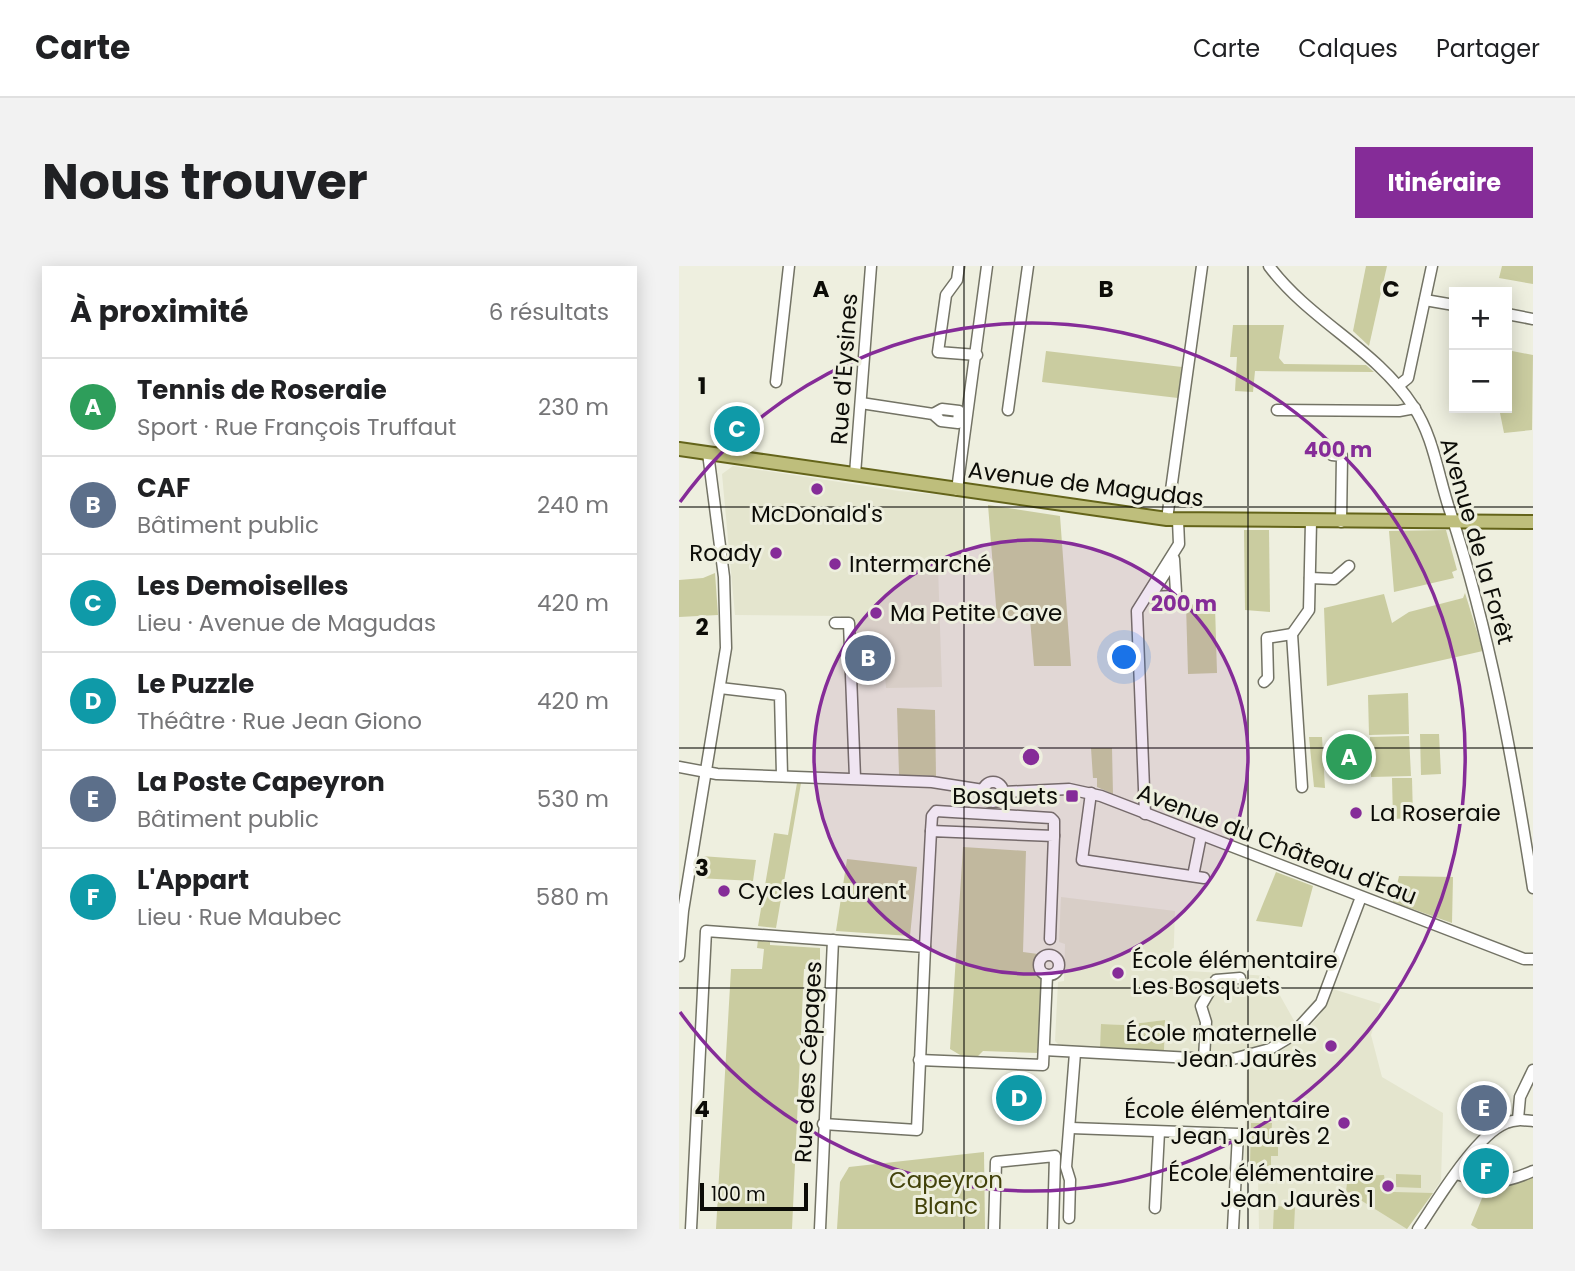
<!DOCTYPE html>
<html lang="fr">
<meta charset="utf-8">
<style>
:root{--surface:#fff;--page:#f2f2f2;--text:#202124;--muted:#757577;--line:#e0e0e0;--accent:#852c98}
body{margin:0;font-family:Poppins,sans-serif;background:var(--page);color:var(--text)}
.controls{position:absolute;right:21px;top:21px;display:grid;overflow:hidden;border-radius:0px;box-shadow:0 4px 18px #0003}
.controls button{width:63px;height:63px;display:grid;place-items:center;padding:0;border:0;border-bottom:2px solid var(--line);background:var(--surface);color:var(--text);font:35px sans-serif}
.scale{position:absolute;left:21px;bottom:18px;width:108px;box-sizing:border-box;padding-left:7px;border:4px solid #0c0c07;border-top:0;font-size:19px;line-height:24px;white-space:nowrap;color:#0c0c07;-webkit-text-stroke:5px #eeefdf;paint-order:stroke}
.you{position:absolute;left:446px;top:392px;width:24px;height:24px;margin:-18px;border:5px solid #fff;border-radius:50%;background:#1a73e8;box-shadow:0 0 0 10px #1a73e833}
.badge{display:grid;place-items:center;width:46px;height:46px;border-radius:50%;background:var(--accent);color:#fff;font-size:23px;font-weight:700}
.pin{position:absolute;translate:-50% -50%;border:4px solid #fff;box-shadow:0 2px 7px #0006}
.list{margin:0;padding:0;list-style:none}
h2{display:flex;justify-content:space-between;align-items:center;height:91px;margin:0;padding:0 28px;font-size:30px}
h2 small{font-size:23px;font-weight:400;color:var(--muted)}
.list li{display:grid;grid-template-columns:46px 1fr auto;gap:21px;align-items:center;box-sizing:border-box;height:98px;padding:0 28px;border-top:2px solid var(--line)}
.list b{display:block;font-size:26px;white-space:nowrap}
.list p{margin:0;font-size:23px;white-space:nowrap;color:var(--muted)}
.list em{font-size:23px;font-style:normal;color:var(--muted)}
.map{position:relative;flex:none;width:854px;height:963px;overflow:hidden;border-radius:0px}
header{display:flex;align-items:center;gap:42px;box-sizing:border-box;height:98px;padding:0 35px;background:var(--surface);border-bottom:2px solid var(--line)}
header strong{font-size:33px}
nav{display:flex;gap:38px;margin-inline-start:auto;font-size:24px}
.intro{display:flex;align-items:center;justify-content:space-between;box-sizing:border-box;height:168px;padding:0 42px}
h1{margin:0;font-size:49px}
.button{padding:18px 32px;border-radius:0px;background:var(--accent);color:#fff;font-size:24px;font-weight:700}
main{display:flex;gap:42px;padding:0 42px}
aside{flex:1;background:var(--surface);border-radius:0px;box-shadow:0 4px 18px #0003}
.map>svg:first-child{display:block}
</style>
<header>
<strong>Carte</strong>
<nav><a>Carte</a><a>Calques</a><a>Partager</a></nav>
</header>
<div class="intro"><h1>Nous trouver</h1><a class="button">Itinéraire</a></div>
<main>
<aside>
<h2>À proximité<small>6 résultats</small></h2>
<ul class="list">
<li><span class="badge" style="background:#2e9e5b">A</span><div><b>Tennis de Roseraie</b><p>Sport · Rue François Truffaut</p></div><em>230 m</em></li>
<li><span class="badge" style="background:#5c6f8a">B</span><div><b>CAF</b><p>Bâtiment public</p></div><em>240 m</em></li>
<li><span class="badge" style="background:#0f9aa8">C</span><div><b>Les Demoiselles</b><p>Lieu · Avenue de Magudas</p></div><em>420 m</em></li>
<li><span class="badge" style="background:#0f9aa8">D</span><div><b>Le Puzzle</b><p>Théâtre · Rue Jean Giono</p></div><em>420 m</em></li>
<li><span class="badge" style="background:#5c6f8a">E</span><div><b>La Poste Capeyron</b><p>Bâtiment public</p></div><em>530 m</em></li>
<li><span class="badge" style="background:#0f9aa8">F</span><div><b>L'Appart</b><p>Lieu · Rue Maubec</p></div><em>580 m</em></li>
</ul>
</aside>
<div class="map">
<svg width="854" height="963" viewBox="0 0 854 963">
<rect width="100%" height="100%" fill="#eeefdf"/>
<g fill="#e4e5ce">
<polygon points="54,200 220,225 283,231 287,298 259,301 263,421 207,422 204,380 166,381 162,350 56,349 43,208"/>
<polygon points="382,631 496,645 494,704 590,710 617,758 600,771 574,783 549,788 485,785 486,754 445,759 423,758 421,782 381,780 376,775 379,716 385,715 386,678 380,676"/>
<polygon points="654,723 702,738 692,769 703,811 764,847 762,915 728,963 580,963 579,911 565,910 568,796 601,786 624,768 641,749"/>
</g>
<g fill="#cacca0">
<polygon points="687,0 708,0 690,80 674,65"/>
<polygon points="823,0 854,0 854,18 820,12"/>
<polygon points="554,59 605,59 600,92 605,98 687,99 695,106 576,105 574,126 556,125 558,91 551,91"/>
<polygon points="828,84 854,89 853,164 825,167 820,142 828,142"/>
<polygon points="367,85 503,101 499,132 363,116"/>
<polygon points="309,239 381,250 392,400 355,400 351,353 318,352"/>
<polygon points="565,264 590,264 591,346 566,344"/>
<polygon points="767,264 778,304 773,306 775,312 715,326 710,265"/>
<polygon points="36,307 39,349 0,351 0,314 24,312"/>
<polygon points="786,327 804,385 648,420 645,342 705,328 713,357 730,346 784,332"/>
<polygon points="507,338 536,340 538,407 509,408"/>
<polygon points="729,427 730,468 690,469 689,429"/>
<polygon points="218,442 256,444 257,510 220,509"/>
<polygon points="741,468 760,468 762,508 742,509"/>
<polygon points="730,470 732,510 692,511 691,471"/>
<polygon points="630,471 643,471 646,522 635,521"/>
<polygon points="412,482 433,482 434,528 418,521 418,512 414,512"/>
<polygon points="713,512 733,512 734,552 714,553"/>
<polygon points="118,517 122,517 97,662 79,660 95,567 109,569"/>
<polygon points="284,581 347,585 344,686 359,688 359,704 364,715 360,787 304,785 293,796 271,783"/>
<polygon points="22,590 77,594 74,615 19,612"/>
<polygon points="168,593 238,601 231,670 157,665"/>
<polygon points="597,606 634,620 623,661 577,655"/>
<polygon points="720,610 774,611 773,657 714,636"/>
<polygon points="79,674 91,676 91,679 141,682 141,703 125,703 113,963 37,963 52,703 83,703 85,683 78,682"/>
<polygon points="486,754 485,785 421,782 422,758 445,759"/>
<polygon points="572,857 593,857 592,870 599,870 599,890 592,890 592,900 571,900"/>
<polygon points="305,886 306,963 158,963 161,916 170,901"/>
<polygon points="854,907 854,963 799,963 792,959 808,920 819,922 821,919 827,920"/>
<polygon points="717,908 742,909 742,922 717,921"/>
<polygon points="705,909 707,922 715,926 754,927 728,963 667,925 669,910"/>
<polygon points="595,940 616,941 615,963 594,963"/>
</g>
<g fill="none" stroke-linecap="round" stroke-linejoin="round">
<defs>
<g id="minor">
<polyline points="280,0 278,14 267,29 259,86 298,89"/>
<path d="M590,0C631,55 697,83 734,140C755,171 759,210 771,245C811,367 834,495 854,622"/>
<polyline points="746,34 775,39"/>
<polyline points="828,48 854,53"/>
<polyline points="97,116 110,0"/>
<polyline points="719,120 729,112 753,0"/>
<polyline points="182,137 254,148 263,143 280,145 279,157 262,155 254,148"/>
<polyline points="329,144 349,0"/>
<polyline points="598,144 720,145 736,142"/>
<polyline points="653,189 663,190 662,256"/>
<polyline points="176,208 192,0"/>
<polyline points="278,224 308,0"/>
<polyline points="488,253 523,0"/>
<polygon points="495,293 497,326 494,330 474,331 473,328"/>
<polyline points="631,312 655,313 670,300"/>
<polyline points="156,357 170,357 176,512"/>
<polyline points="585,416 589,412 588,372 613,368"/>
<polyline points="41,422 101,429 103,509"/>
<polyline points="0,501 38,508 253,516 304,524"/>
<circle cx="314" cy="526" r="10"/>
<polyline points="623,521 613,368 630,344 632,256"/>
<polyline points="324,526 390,523 422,530 845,693 854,693"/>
<polyline points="412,527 403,594 525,612"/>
<polyline points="466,548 458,345 500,278 499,254"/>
<polyline points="252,565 253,550 257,545 372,552 375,555 375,570"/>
<polyline points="514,610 522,570"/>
<polyline points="246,681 252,565 375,570 371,673"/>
<circle cx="370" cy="699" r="10"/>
<polyline points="0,690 4,645 47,382 45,311 29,187"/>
<polyline points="365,784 550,794 591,783 611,771 642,737 682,631"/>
<polyline points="525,793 527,756 522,740 537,714 561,712"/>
<polyline points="240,794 364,799 368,709"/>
<polyline points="839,853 841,831 854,804"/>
<polyline points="392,862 559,868 554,963"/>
<path d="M777,908C811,918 822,919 854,905"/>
<polyline points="476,942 480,866"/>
<polyline points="390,952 391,914 387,901 396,787"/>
<polyline points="12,963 27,665 246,681 238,864 144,858"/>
<polyline points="141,963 154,674"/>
<polyline points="315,963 317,896 376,890 374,963"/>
<path d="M739,963C757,936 797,869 827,857C836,853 844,854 854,855"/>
</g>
<polyline id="major" points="0,183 488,253 854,256"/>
</defs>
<use href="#minor" stroke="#737365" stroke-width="13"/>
<use href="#major" stroke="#64641a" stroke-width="16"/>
<use href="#minor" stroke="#fff" stroke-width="10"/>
<use href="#major" stroke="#bebe7c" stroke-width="12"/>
</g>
<path fill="none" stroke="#0c0c07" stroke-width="2" stroke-opacity="0.55" d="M285,0V963M569,0V963M0,241H854M0,482H854M0,722H854"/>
<circle cx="352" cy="491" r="217" fill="#852c98" fill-opacity=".12"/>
<g fill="none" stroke="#852c98" stroke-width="3.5">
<circle cx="352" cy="491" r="217"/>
<path d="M1 236A434 434 0 1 1 1 746"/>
</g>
<g fill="#852c98" stroke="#eeefdf" stroke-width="2.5">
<circle cx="138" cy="223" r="7"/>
<circle cx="97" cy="287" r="7"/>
<circle cx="156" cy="298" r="7"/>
<circle cx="197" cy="347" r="7"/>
<rect x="386" y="523" width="14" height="14" rx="3.5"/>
<circle cx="677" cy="547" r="7"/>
<circle cx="45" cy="625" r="7"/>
<circle cx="439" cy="707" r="7"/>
<circle cx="652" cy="780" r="7"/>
<circle cx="665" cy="857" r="7"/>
<circle cx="709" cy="920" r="7"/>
</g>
<g text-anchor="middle" stroke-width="6" stroke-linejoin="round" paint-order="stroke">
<g font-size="23" fill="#0c0c07" stroke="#eeefdf">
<text transform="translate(165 103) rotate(-86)" y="8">Rue d'Eysines</text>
<text transform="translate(407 218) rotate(7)" y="8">Avenue de Magudas</text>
<text transform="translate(798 275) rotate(74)" y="8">Avenue de la Forêt</text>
<text transform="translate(598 578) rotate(21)" y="8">Avenue du Château d'Eau</text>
<text transform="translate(129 796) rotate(-87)" y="8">Rue des Cépages</text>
</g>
<g font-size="23" fill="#0c0c07" stroke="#eeefdf" text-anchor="end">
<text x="138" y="256" text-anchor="middle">McDonald's</text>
<text x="83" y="295">Roady</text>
<text x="170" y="306" text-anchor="start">Intermarché</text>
<text x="211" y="355" text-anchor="start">Ma Petite Cave</text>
<text x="379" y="538">Bosquets</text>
<text x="691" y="555" text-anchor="start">La Roseraie</text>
<text x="59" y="633" text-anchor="start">Cycles Laurent</text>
<text x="453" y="702" text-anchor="start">École élémentaire<tspan x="453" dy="26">Les Bosquets</tspan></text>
<text x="638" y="775">École maternelle<tspan x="638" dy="26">Jean Jaurès</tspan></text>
<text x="651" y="852">École élémentaire<tspan x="651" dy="26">Jean Jaurès 2</tspan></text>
<text x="695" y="915">École élémentaire<tspan x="695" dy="26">Jean Jaurès 1</tspan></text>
</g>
<g font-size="23" fill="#42420a" stroke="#eeefdf">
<text x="267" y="922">Capeyron<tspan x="267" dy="26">Blanc</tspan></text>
</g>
</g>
<g font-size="23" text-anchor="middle" font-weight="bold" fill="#0c0c07" stroke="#eeefdf" stroke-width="6" stroke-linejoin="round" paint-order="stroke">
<text x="142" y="31">A</text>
<text x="427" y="31">B</text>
<text x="712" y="31">C</text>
<text x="23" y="128">1</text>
<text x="23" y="369">2</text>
<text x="23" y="610">3</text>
<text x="23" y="851">4</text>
</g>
<circle cx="352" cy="491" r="10" fill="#852c98" stroke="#eeefdf" stroke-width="3.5"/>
<g font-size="21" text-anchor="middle" font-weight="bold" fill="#852c98" stroke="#eeefdf" stroke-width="6" stroke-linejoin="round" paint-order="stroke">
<text x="659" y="191">400 m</text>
<text x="505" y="345">200 m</text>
</g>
</svg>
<div class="controls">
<button>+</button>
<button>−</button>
</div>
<div class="scale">100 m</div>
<div class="you"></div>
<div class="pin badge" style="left:670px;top:491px;background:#2e9e5b">A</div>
<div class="pin badge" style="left:189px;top:392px;background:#5c6f8a">B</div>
<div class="pin badge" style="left:58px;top:163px;background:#0f9aa8">C</div>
<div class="pin badge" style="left:340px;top:832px;background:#0f9aa8">D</div>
<div class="pin badge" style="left:805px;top:842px;background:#5c6f8a">E</div>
<div class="pin badge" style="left:807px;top:905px;background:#0f9aa8">F</div>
</div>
</main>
